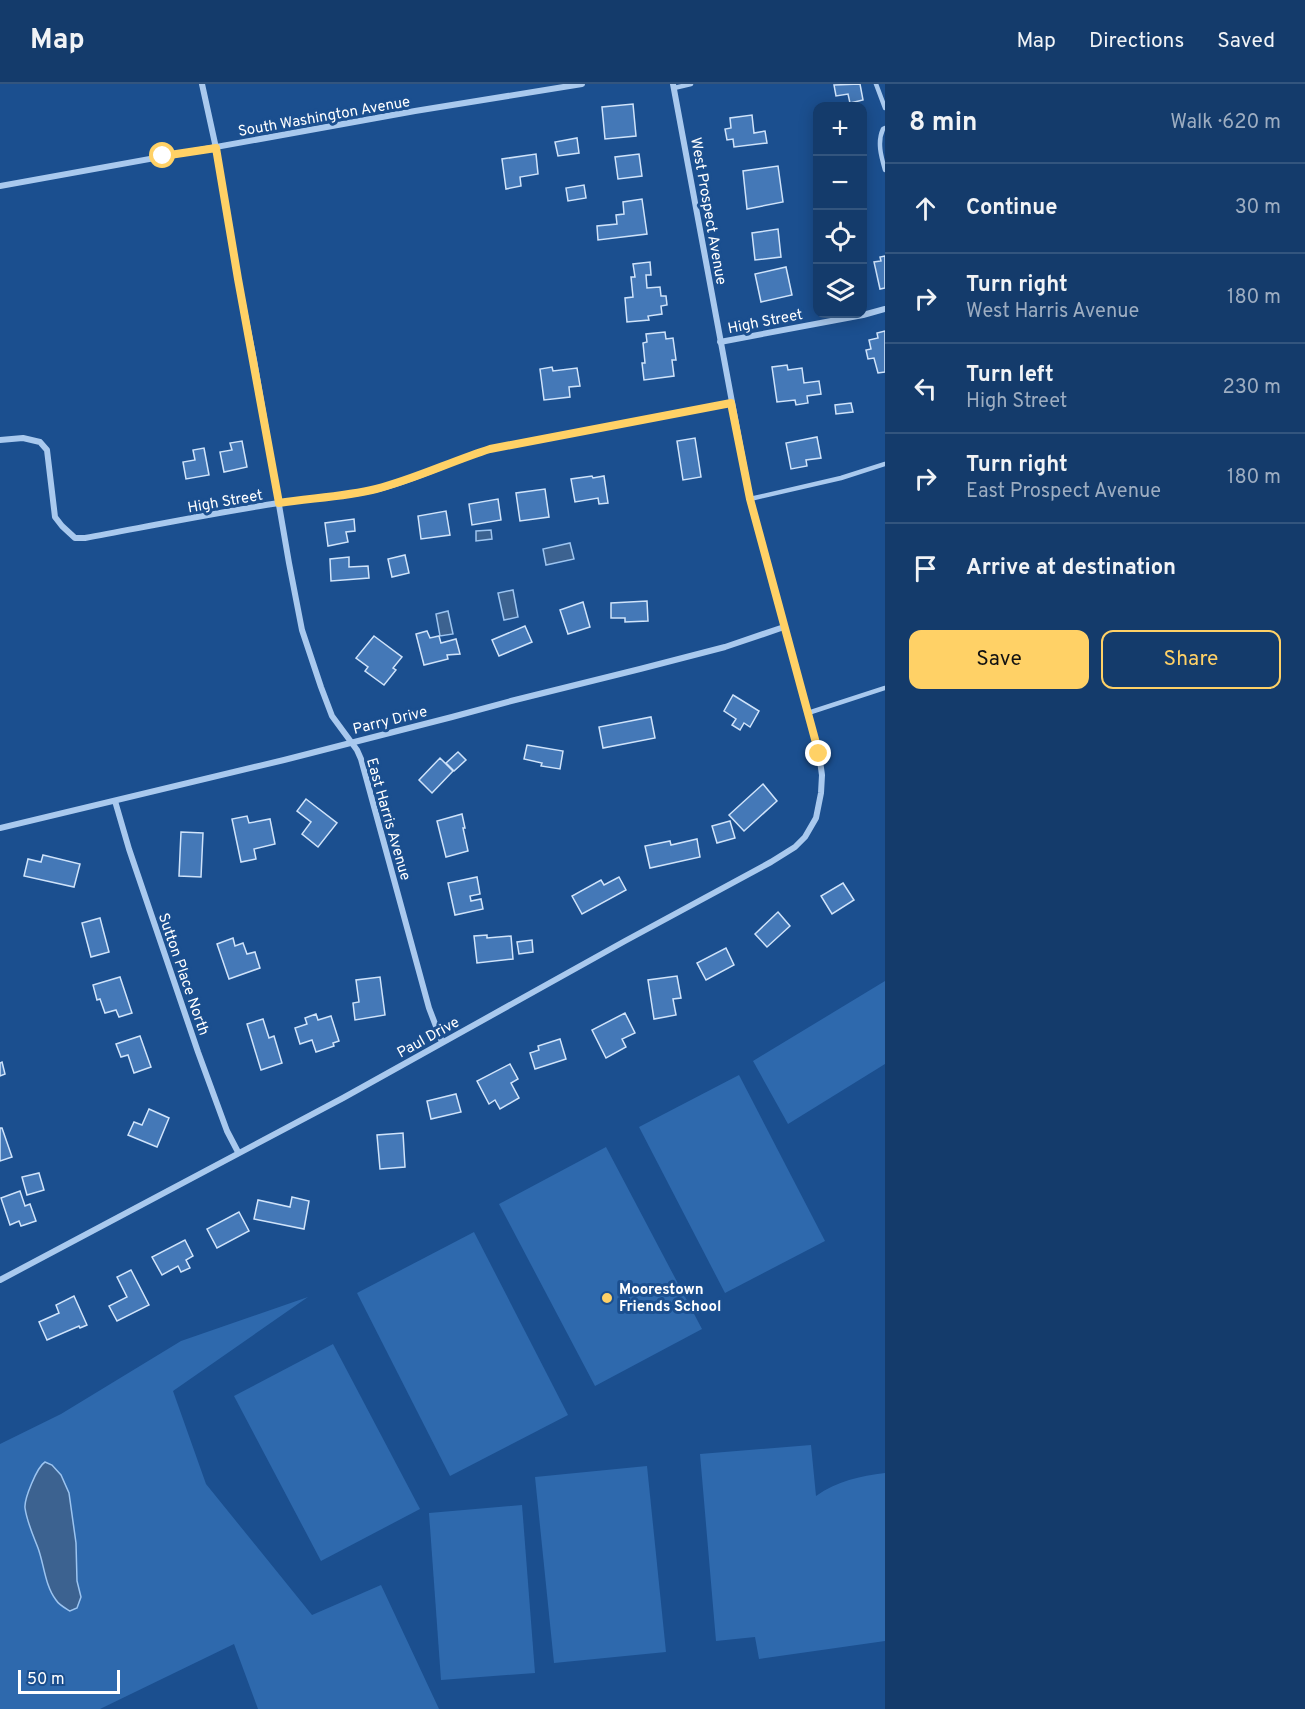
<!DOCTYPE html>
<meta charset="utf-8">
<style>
:root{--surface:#143b6b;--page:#1d4271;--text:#f1f3f6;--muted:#9dadc1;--line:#33557e;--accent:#ffd166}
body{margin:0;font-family:Overpass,sans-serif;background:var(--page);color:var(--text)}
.controls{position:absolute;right:18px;top:18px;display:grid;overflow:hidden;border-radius:12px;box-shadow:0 3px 15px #0003}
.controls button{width:54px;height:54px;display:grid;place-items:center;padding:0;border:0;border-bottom:2px solid var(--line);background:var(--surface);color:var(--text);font:30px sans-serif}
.scale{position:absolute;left:18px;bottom:15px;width:102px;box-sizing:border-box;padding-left:6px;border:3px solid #fff;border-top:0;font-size:16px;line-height:21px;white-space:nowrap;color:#fff;-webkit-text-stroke:4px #1b4f8f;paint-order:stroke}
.stop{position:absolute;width:18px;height:18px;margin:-14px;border:4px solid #ffd166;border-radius:50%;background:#fff}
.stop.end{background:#ffd166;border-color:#fff;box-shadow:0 2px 6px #0008}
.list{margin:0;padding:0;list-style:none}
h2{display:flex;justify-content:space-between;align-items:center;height:78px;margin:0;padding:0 24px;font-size:26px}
h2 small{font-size:20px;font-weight:400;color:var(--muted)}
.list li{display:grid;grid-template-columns:39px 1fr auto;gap:18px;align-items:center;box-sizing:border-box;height:90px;padding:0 24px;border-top:2px solid var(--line)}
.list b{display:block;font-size:22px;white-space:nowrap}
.list p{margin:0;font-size:20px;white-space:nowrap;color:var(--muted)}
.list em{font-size:20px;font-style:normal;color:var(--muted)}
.actions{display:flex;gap:12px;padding:18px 24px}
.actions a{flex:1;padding:14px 0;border:2px solid var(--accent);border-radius:12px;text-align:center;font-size:21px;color:var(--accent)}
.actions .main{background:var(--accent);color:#111}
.icon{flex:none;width:33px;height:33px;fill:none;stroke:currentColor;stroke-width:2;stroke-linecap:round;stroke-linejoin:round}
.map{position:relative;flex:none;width:885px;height:1625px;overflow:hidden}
header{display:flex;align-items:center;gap:36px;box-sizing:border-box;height:84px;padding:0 30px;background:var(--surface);border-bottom:2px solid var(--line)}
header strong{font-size:28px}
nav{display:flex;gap:33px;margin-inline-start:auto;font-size:21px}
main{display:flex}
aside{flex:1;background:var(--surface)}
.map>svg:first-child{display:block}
</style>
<header>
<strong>Map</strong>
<nav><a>Map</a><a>Directions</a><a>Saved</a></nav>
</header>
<main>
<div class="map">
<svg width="885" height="1625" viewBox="0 0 885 1625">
<rect width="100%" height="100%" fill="#1b4f8f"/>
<g fill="#2e69ad">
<polygon points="885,897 885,980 788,1040 753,977"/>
<polygon points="739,991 825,1157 725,1209 639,1043"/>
<polygon points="606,1063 702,1245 595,1302 499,1120"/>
<polygon points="474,1148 568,1331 450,1392 357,1209"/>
<polygon points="308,1213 173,1307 206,1400 312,1531 381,1501 439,1625 258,1625 234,1560 100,1625 0,1625 0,1360 61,1330 181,1257"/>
<polygon points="333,1260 420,1425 321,1477 234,1312"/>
<path d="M811,1361L816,1412C837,1397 860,1392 885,1389V1557L759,1575L755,1553L716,1557L700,1370Z"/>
<polygon points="647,1382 666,1568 554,1579 535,1393"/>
<polygon points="522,1421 535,1589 441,1596 429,1429"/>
</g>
<g fill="#3c6290" stroke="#9cc4f0" stroke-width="1.5">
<polygon points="491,446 492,455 476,457 476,447"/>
<polygon points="570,459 574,475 546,481 543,465"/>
<polygon points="513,506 518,533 504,536 498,509"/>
<polygon points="448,527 453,550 440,552 436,530"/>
<path d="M45,1378L52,1381L61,1391L69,1409L76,1459L77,1497L81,1513L77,1524L70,1527C65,1524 59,1521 56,1516C45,1502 44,1480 38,1464C33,1451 27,1438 25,1424C24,1415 37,1383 45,1378Z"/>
</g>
<g fill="#4478b7" stroke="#cfe3fa" stroke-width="1.5">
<polygon points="860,0 863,16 850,19 848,10 836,12 834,1"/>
<polygon points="633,20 636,52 605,55 602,23"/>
<polygon points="752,31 754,49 765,47 767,59 734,63 733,55 727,56 725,45 731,44 730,34"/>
<polygon points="577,54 579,69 558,72 555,58"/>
<polygon points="536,70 538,90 520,93 521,102 506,105 502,75"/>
<polygon points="639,70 642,92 618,95 615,73"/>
<polygon points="778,82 783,118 747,125 743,87"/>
<polygon points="584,101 586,114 568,117 566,104"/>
<polygon points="642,115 647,150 598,156 597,142 617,140 616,131 624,130 623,118"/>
<polygon points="778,145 781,173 755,176 752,149"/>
<polygon points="885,172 885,204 880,205 874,178 881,177 880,173"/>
<polygon points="650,178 651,191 646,191 647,204 660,203 661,212 666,212 667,221 661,222 662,230 648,232 649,236 627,238 625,214 633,213 631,193 635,193 633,180"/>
<polygon points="786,183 792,211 761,218 755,190"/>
<polygon points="885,247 885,288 878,289 874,274 868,275 866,266 871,265 869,256 878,254 877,249"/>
<polygon points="665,248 666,255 673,254 676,276 672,276 674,292 644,296 642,279 645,279 643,259 647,258 646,250"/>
<polygon points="787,281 788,286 802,284 804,299 819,297 821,310 807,312 808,319 796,321 795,316 777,318 772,283"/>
<polygon points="552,283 553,287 577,284 580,302 569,303 570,313 544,316 540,285"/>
<polygon points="851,319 853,328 836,330 835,321"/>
<polygon points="817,353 821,374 806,376 807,382 791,385 786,359"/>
<polygon points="695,354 701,393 683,396 677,357"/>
<polygon points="242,357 247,383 224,388 220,368 232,366 230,359"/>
<polygon points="204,364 209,391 186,395 183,378 195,376 193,366"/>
<polygon points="592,392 593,394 604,392 608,419 599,420 598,414 575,418 571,395"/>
<polygon points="545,405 549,433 520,437 516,409"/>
<polygon points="498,415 501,436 472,441 469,420"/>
<polygon points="446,427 450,451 421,455 418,432"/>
<polygon points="354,435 355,447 346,448 348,458 328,462 325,439"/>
<polygon points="405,471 409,489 392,493 388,475"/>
<polygon points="349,473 349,483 368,482 369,494 331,497 330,475"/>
<polygon points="647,517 648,537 625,538 625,534 611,534 611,519"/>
<polygon points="583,518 590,543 568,550 560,526"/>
<polygon points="525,542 532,558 499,572 492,556"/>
<polygon points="427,547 430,554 439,552 441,559 456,555 460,570 447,571 448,575 424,581 416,550"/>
<polygon points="374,552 402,573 393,584 396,586 384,601 365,587 368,583 356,574"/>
<polygon points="733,611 759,627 750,643 744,639 740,646 732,641 736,635 724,627"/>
<polygon points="651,633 655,654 603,664 599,643"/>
<polygon points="527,661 563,667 560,685 541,682 542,679 524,675"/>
<polygon points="458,668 466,676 454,687 446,679"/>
<polygon points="440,674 453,687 432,709 419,696"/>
<polygon points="763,700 777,717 744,747 729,731"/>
<polygon points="306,715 337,739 318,763 302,750 311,738 297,727"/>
<polygon points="462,730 465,744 463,744 468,767 446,773 437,737"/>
<polygon points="247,732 249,739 270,735 275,760 254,765 256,775 241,778 232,735"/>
<polygon points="730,737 735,754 717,759 712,742"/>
<polygon points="181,748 203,749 201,793 179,792"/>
<polygon points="697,755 700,773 650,784 645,762 670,757 671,761"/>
<polygon points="43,771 80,780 74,803 24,792 28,775 41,778"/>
<polygon points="477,793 480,810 470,812 471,817 481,815 483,825 455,831 448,799"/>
<polygon points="619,793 626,806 582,830 572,812 601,796 604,801"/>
<polygon points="843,799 854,816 832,830 821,812"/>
<polygon points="778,828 790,842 767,863 755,850"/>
<polygon points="100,834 109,868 91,873 82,839"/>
<polygon points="487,851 487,854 511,852 513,875 477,879 474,852"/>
<polygon points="233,854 235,862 243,859 247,870 255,868 260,884 229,895 217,860"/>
<polygon points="532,856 533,868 519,870 517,858"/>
<polygon points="726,864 734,881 706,896 697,879"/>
<polygon points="677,892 681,914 673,915 676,931 654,935 648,896"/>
<polygon points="120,893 132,929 119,933 116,926 105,929 100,915 97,916 93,901"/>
<polygon points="380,893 385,931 355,936 353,919 359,918 356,896"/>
<polygon points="625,929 635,949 622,955 626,963 606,974 592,946"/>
<polygon points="316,930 318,936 331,932 339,957 333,959 334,962 316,968 312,956 300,960 295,944 307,940 305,934"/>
<polygon points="263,935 269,954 274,952 282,979 261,986 247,940"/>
<polygon points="140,952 151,983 134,989 128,971 121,973 116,960"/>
<polygon points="560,955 566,975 535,985 530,969 539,966 538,962"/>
<polygon points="2,978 5,990 0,992 0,979"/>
<polygon points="510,980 518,995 511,999 519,1014 500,1025 495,1016 489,1020 477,997"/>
<polygon points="456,1010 461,1028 431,1035 427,1017"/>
<polygon points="149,1025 169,1034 157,1063 128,1051 134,1038 142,1041"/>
<polygon points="0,1044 2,1044 12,1073 0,1077"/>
<polygon points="403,1049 405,1083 380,1085 377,1051"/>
<polygon points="39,1089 44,1106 27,1111 22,1093"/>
<polygon points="20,1107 25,1122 30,1120 36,1137 21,1142 19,1137 10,1141 1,1114"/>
<polygon points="292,1113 309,1117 304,1145 254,1135 258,1116 290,1123"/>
<polygon points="239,1128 249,1147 217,1164 207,1145"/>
<polygon points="185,1156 193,1172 186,1176 190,1184 181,1188 178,1182 162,1191 152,1173"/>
<polygon points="131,1186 149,1221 117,1237 109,1222 127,1213 117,1193"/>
<polygon points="74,1212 87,1241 80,1244 79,1242 47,1256 39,1238 59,1229 56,1221"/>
</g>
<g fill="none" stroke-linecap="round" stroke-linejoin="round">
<g stroke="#a9c9ee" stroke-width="4.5">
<polyline points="876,0 885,24"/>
<polyline points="674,4 691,0"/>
<path d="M885,44L883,45C877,58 881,72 885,86"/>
<polyline points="750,415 841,394 885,380"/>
<polyline points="808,629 885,604"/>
</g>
<g stroke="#a9c9ee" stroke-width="6">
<polyline points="202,0 216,64 238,195 254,276 289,479 302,546 321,603 332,632 357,666 361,675 429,924 442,958"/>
<polyline points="0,102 415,27 582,0"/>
<polyline points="720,258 863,231 885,225"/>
<path d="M0,356L23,354L40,358L47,366L55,433L62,442L75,454H85C150,442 214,429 279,419C310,414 343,413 374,406C414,397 451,377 490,365L731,319"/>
<polyline points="115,717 129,765 198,968 227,1047 238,1068"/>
<polyline points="0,744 284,676 452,633 511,617 640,585 725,563 784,543"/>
<polyline points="0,1196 343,1014 625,857 771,778 795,763 805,753 816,734 821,709 822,691 819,670 750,415 673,0"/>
</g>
</g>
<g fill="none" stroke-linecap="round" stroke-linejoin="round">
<path stroke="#ffd166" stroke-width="8" d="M163,72L216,64L238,195L279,419C311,414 344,413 376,405C415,395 452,377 490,365L731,319L750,415L819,670"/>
</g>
<circle fill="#ffd166" stroke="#1b4f8f" stroke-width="2" cx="607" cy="1214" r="6"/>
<g text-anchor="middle" stroke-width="6" stroke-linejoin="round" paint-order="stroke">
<g font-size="15" fill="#fff" stroke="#1b4f8f">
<text transform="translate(324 32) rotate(-10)" y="5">South Washington Avenue</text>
<text transform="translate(709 127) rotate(80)" y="5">West Prospect Avenue</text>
<text transform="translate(765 237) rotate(-11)" y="5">High Street</text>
<text transform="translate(225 417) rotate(-10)" y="5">High Street</text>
<text transform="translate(390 636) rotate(-14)" y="5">Parry Drive</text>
<text transform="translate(389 735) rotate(74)" y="5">East Harris Avenue</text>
<text transform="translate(184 890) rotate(71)" y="5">Sutton Place North</text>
<text transform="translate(428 953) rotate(-29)" y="5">Paul Drive</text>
</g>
<g font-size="15" font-weight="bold" fill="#fff" stroke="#1b4f8f" text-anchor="start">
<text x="619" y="1210">Moorestown<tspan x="619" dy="17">Friends School</tspan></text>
</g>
</g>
</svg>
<div class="controls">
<button>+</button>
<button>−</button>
<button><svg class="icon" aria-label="locate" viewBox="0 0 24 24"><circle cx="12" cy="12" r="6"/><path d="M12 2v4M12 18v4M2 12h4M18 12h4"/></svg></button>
<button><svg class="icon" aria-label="layers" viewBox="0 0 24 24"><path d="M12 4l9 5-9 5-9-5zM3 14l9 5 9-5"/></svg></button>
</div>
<div class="scale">50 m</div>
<div class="stop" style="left:163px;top:72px"></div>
<div class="stop end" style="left:819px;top:670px"></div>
</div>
<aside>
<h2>8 min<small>Walk · 620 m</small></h2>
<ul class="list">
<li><svg class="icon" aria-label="ahead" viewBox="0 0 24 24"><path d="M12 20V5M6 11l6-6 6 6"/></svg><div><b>Continue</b></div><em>30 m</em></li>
<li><svg class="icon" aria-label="right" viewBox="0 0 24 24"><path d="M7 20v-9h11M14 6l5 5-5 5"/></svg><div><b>Turn right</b><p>West Harris Avenue</p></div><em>180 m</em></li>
<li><svg class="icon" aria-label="left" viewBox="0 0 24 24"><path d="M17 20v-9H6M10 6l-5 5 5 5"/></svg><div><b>Turn left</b><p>High Street</p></div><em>230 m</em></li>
<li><svg class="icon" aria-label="right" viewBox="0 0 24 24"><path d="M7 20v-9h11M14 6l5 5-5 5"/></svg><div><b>Turn right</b><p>East Prospect Avenue</p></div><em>180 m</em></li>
<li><svg class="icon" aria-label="arrive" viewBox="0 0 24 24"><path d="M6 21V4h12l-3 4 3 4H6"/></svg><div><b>Arrive at destination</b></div></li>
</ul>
<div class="actions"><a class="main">Save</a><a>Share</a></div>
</aside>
</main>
